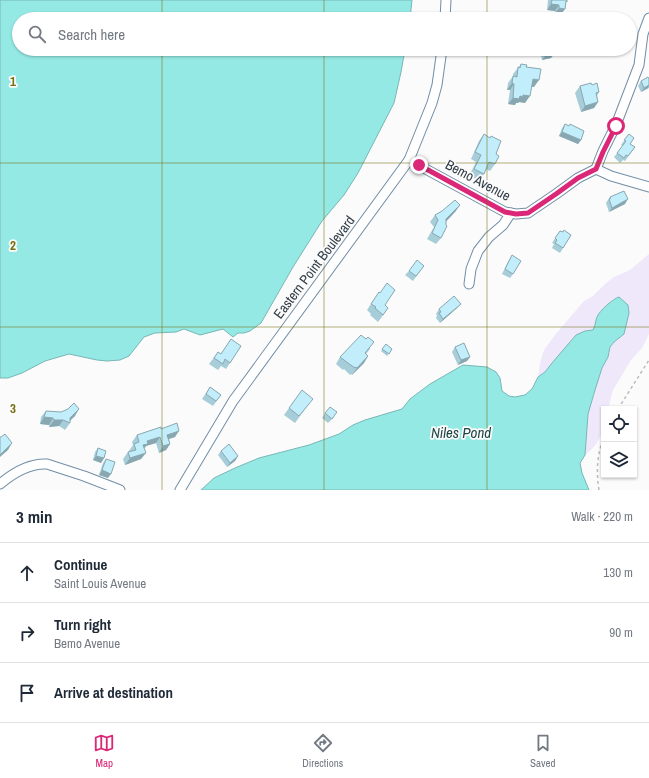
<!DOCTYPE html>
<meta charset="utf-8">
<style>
:root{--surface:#fff;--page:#f2f2f3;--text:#1f2937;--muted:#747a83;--line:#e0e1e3;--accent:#db2777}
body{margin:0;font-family:"Archivo Narrow",sans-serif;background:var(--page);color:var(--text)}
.controls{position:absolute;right:12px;bottom:12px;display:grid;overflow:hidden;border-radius:0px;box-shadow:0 1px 3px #0004}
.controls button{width:36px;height:36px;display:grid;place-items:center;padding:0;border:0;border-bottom:1px solid var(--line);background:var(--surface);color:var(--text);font:20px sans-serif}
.stop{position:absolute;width:12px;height:12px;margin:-9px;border:3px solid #db2777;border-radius:50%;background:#fff}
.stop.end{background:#db2777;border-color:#fff;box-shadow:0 1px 4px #0008}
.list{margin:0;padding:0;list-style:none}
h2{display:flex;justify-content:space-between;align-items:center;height:52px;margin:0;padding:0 16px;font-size:17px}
h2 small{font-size:13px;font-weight:400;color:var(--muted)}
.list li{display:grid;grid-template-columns:26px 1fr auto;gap:12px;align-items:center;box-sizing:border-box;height:60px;padding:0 16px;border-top:1px solid var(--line)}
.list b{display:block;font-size:15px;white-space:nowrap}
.list p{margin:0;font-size:13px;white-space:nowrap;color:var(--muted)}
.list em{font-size:13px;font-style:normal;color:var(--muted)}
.icon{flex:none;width:22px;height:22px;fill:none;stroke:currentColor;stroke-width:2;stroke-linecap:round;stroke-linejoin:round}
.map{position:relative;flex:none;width:649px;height:490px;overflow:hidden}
.search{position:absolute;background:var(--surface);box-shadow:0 1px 3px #0004;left:12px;right:12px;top:12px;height:44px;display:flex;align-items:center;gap:10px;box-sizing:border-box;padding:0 14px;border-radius:22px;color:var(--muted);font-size:15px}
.sheet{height:232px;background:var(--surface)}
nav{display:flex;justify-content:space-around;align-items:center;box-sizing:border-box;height:56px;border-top:1px solid var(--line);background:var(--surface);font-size:11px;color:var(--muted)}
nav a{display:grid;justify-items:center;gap:2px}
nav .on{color:var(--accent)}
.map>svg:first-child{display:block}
</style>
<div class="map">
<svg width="649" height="490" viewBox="0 0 649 490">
<rect width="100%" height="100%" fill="#fbfbfb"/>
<path fill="#efe8fb" d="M649,254V334L642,348L631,360L613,390L608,409H604C604,430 602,442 585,455L588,414L595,390L602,368L608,357L610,347L614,342L624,334L614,298L597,316L596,324L593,330L585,331L552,363L545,372L538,377L540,363L544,350L555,335L584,301L593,296L605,284L614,277L630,270Z"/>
<g fill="#95e9e4" stroke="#78b6b6">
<polygon points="0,0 412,0 410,19 19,19 19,49 405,49 401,72 394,103 358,173 344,195 322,221 293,267 261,323 250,331 244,333 238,333 233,337 223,329 200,335 184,329 176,332 155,333 144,337 129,356 120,360 107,361 97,360 69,354 45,361 22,373 8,378 0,378"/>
<path d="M619,297L628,305L629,313L624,334L614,342L610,347L608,357L602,368L595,390L588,414L585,455L580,463L582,473L589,490H201L214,478L235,468L259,458L309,445L339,434L353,425L365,420L402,409L410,399L430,384L463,365L487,367L496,372L500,378L502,391L509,396L515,397L525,395L532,389L538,377L545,372L552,363L576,335L585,331L593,330C596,324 595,322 597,317C599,311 614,298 619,297Z"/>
</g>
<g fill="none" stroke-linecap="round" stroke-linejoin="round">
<defs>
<g id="minor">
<polyline points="445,19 446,0"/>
<polyline points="409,160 505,212 516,214 528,213 556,194 578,178 596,169"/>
<polyline points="596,169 603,151 616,125 639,65 643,34 649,18"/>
<polyline points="596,169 611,176 649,187"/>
<polyline points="469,284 471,269 478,251 489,237 503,225 511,213"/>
<path d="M0,484C13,473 29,463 47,464L84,476L120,490"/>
<polyline points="180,490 233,401 409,160 432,103 437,85 442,49"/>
</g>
</defs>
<use href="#minor" stroke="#728ea7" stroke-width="11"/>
<g stroke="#b8bbbf" stroke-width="1.5" stroke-dasharray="3 3" stroke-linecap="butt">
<polyline points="618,409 649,360"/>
<path d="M599,490C596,471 597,454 604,437"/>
</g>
<use href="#minor" stroke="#fff" stroke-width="9"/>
</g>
<g fill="#a7cdd9">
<polygon points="548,0 567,0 565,4 565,9 560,15 554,15 555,11 547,10"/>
<polygon points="541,49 553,49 554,54 551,58 542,60 540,50"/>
<polygon points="602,49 612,49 606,54 602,50"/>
<polygon points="521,64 526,67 534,87 532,87 525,103 519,102 518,103 516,103 515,105 508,104 510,90 507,90 508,83 513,76 513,74"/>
<polygon points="649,79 649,88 641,92 638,86 641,81"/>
<polygon points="592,85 599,92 597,96 598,102 594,108 581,112 575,93 580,86"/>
<polygon points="565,124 581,140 578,144 559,136 562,128"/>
<polygon points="484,134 496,154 495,164 490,171 486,169 484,174 479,180 469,176 476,162 471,159 479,141"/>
<polygon points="629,134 630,144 635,147 625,161 623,160 620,163 614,157 623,146 621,145"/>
<polygon points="610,197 625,204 609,212 606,203"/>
<polygon points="460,205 455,212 446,221 441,238 436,244 427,239 434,227 430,222 435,215"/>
<polygon points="560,231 571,235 560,253 552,248 554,244 552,243"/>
<polygon points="512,255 513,274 510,278 502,274 509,260"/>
<polygon points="424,266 413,281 405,275 409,271"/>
<polygon points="379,292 385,305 384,314 378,322 370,315 371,314 367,310"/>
<polygon points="457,308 440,323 436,318 437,315 436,314 439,309"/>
<polygon points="366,339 370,349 366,354 368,356 364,363 352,375 351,374 350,375 344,369 343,370 336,364 340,357"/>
<polygon points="386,344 392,349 387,356 381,351"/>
<polygon points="241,346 226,369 221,366 218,370 209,364 218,352 221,354"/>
<polygon points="455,347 470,357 467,361 458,365 452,352"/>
<polygon points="210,387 221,395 213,406 202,399"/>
<polygon points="308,405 295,423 284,415 289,408"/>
<polygon points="46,411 75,416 70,421 70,423 65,430 59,426 49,427 49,425 40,424 41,417"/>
<polygon points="325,413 334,417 328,423 322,418"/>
<polygon points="161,429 175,437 169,439 170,444 166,450 159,453 156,443 146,446 144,449 141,459 125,465 123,459 128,452 129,452 129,451 133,445 132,442 137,435"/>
<polygon points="98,448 104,458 101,463 93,460 95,452"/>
<polygon points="221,451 238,456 235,461 227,467 218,455"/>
<polygon points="106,459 108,478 99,475 103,463"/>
</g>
<g fill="#88a7b0">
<polygon points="551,4 559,5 555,11 547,10"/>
<polygon points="559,8 565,9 560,15 554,15"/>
<polygon points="554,54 551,58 542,60 545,56"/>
<polygon points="533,79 539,80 534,87 528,86"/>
<polygon points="512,83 514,84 510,90 507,90"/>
<polygon points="649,85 648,88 641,92 644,88"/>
<polygon points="523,95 530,96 525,103 519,102 518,103 516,103 515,105 508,104 513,98"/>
<polygon points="598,102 594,108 581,112 585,106"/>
<polygon points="562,132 581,140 578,144 559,136"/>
<polygon points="628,199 625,204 609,212 612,208"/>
<polygon points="460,205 455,212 442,226 446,219"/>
<polygon points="461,304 457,308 440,323 443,319"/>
<polygon points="368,356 364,363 352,375 357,368"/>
<polygon points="470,357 467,361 458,365 461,360"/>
<polygon points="79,409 75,416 68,422 70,418"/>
<polygon points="44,417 53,418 49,425 40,424"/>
<polygon points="54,420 63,420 59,426 49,427"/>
<polygon points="179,431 175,437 162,441 167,435"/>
<polygon points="160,437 156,443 146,446 143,450 143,445 147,441"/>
<polygon points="12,443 8,450 0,457 0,455"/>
<polygon points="170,444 166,450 159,453 163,446"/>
<polygon points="146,453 141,459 125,465 130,458"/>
<polygon points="96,456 104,458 101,463 93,460"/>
<polygon points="238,456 235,461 227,467 230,463"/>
<polygon points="102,470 111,474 108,478 99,475"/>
</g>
<g fill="#c2eefc" stroke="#88a7b0">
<polygon points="552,0 567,0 567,2 566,1 565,9 559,8 559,5 551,4"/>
<polygon points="539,16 547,19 538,19"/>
<polygon points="544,49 553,49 554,54 545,56"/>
<polygon points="605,49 611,49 608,52"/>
<polygon points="521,64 527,65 526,67 541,69 539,80 533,79 530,96 523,95 523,97 520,96 519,99 513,98 514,84 512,83 513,76 517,77 518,67 520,68"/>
<polygon points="648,77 649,79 649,85 644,88 641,81"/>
<polygon points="591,83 592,85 597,83 599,92 596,93 598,102 585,106 580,86"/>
<polygon points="565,124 569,126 570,124 584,131 581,140 562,132"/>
<polygon points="484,134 490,138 491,136 501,141 496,154 499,156 495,164 489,162 484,174 474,169 481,155 475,152"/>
<polygon points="629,134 634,138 630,144 635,147 628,156 626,155 624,158 617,153 626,141 624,140"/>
<polygon points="624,191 628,199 612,208 609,199 611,198 610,197"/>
<polygon points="455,200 460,205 446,219 446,225 447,226 441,238 432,233 438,220 435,215 442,211"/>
<polygon points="564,230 571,235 563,248 555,243 557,240 555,238 560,231 563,232"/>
<polygon points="512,255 521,261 513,274 505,269"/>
<polygon points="417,260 424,266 416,276 409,271"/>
<polygon points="387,283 395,290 385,305 388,308 383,315 375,308 376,307 371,304 379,292 380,293"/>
<polygon points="454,296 461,304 443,319 439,313 441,312 439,309"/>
<polygon points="361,335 366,339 368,337 374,342 365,353 368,356 357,368 355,367 355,368 348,363 340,357"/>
<polygon points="231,339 241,346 230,363 225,359 223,364 214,358 218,352 221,354"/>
<polygon points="464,343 470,357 461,360 455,347"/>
<polygon points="386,344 392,349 389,354 382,349"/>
<polygon points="210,387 221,395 216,401 206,394"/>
<polygon points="302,390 313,399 299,416 289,408"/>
<polygon points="74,403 79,409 70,418 70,423 63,420 54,420 53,418 44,417 46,411 61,412 68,409"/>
<polygon points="330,407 337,412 332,419 325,413"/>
<polygon points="177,423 179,431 167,435 170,444 163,446 160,437 147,441 148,444 143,445 146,453 130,458 128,452 136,450 134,444 139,442 137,435 161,427 161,429"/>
<polygon points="5,434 12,443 0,455 0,437 1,437"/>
<polygon points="229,444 238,456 230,463 221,451"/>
<polygon points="98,448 106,451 104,458 96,456"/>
<polygon points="106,459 115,462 111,474 102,470"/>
</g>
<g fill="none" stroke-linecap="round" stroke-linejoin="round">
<polyline stroke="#db2777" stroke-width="5" points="419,165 505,212 516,214 528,213 556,194 578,178 596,169 603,152 616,126"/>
</g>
<path fill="none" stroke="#746f0f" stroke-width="1" stroke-opacity="0.55" d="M162,0V19M324,0V19M487,0V19M162,49V490M324,49V490M487,49V490M0,163H649M0,327H649"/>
<g text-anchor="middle" stroke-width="3.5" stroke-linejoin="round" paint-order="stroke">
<g font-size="14" fill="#333e49" stroke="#fbfbfb">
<text transform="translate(478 180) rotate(28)" y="5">Bemo Avenue</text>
<text transform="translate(314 267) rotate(-53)" y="5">Eastern Point Boulevard</text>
</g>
<g font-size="15" font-style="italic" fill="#1e4543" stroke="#fbfbfb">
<text x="461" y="438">Niles Pond</text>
</g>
</g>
<g font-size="13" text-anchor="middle" font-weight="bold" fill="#746f0f" stroke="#fbfbfb" stroke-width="3.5" stroke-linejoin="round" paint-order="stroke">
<text x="13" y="86">1</text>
<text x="13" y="250">2</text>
<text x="13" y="413">3</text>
</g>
</svg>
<div class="controls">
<button><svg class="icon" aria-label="locate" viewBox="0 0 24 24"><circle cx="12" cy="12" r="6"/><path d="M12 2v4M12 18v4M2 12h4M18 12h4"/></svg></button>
<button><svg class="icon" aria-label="layers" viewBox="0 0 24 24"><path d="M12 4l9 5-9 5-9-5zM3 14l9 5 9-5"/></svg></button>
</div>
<div class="stop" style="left:616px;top:126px"></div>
<div class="stop end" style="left:419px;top:165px"></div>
<div class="search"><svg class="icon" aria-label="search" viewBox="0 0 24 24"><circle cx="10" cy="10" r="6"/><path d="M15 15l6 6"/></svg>Search here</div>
</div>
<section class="sheet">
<h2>3 min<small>Walk · 220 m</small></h2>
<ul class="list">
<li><svg class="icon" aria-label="ahead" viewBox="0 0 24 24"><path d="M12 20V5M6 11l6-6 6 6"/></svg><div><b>Continue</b><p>Saint Louis Avenue</p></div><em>130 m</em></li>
<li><svg class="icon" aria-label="right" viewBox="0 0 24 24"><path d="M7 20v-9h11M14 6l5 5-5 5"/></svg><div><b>Turn right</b><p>Bemo Avenue</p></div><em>90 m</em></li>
<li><svg class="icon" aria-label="arrive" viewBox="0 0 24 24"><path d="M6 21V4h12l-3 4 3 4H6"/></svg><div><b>Arrive at destination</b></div></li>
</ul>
</section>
<nav>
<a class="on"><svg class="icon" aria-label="map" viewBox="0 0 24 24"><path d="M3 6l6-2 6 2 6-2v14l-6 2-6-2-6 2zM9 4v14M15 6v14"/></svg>Map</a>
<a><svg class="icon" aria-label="directions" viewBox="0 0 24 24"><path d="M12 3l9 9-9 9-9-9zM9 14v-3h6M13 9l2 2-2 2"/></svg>Directions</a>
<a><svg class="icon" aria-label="saved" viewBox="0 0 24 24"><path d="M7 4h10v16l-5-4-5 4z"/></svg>Saved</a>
</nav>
